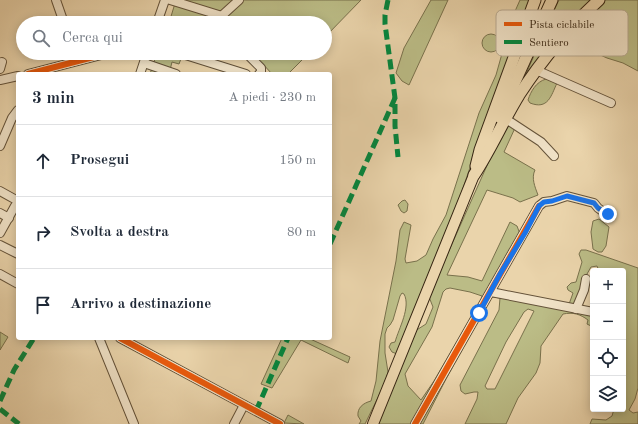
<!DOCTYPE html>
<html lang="it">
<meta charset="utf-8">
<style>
:root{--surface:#fff;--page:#f2f2f3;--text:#1f2937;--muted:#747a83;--line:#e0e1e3}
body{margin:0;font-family:"Old Standard TT",serif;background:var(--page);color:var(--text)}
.controls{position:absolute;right:12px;bottom:12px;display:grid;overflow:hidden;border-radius:4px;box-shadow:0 2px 10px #0003}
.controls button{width:36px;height:36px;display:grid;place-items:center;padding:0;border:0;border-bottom:1px solid var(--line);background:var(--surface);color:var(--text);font:20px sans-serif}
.stop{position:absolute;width:12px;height:12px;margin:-9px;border:3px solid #1a73e8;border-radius:50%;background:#fff}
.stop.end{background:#1a73e8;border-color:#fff;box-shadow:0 1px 4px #0008}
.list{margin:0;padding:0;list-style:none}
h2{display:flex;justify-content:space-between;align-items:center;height:52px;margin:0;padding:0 16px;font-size:17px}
h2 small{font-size:13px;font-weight:400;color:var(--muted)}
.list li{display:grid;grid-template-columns:26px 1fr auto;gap:12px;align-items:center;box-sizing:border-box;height:72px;padding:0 16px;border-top:1px solid var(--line)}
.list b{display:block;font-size:15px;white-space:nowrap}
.list em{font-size:13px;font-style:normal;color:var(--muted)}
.icon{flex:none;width:22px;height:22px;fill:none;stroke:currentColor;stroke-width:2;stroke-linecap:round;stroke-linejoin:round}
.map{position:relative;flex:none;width:638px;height:424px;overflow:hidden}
.search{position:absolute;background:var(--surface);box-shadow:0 2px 10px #0003;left:16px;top:16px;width:316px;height:44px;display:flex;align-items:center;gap:10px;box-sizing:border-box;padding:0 14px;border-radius:22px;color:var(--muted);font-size:15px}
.panel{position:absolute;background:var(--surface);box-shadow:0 2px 10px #0003;left:16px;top:72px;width:316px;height:268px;border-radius:4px}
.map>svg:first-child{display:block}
</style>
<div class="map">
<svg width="638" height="424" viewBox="0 0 638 424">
<rect width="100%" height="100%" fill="#ead4ab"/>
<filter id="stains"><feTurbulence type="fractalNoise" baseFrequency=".005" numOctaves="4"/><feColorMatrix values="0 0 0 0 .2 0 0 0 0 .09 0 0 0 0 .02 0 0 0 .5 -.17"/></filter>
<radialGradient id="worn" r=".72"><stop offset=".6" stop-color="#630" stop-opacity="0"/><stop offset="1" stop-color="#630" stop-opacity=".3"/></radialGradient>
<g fill="#bbbc86" stroke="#79714c" fill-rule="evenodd">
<polygon points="176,0 361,0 325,37 325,23 169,23"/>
<polygon points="431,0 448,0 409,85 402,81 396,73 404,48"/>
<path d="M520,0H533L479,141L461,194L397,354L392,352L389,347L391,343L395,342C399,328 411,307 404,294L402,293L400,296L393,320L390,325L387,328L385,334V353L388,372L385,383L365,424H359L361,421L358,416C357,408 363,403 371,401L376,381L380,341L396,261L400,230L404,222L411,225L405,259L406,263L417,261L426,255L433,239L446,215L479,113L496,75L512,18Z"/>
<polygon points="559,0 597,0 519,90 553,12"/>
<polygon points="605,0 638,0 638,71 623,63 607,58 580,46 571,43 562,44 578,25"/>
<circle cx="491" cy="43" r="9"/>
<polygon points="157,53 171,53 182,56 179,64 172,62 169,74 150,74"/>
<polygon points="226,53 309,53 288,74 272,74 262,63"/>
<path d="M546,79L557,83C551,96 548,110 530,103L528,100C531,91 536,82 546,79Z"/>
<path d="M506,123L515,128L504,152L535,170C531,178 535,187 538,195L520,202L513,198L487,190L447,275L468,277L482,281L510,222L517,226L520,234L414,424H375L415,331L426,324L433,307L429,297L439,273ZM450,288L470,292L482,296L481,300L434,381L421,400L408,386L405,374L432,327L443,292L446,289Z"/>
<polygon points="405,200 408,204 407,211 404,213 401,211 398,205 402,201"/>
<polygon points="599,219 609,227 606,246 602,252 598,252 593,249 591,232 593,221"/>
<polygon points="581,250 586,250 638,268 638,388 635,399 629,410 633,413 638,412 638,424 590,424 592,419 606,420 612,416 614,409 623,409 623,271 599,271 597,266 591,267 587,274 575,304 568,307 573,293 568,290 567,287 571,283 576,282 582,262 579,254"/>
<path d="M495,294L593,316V327L587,324L588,320C580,314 573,312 563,314L541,346L540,363L536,373L518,398L506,424H465L477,399L478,392H474L465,394L461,391L460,385L499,310L500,298L493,297L491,298L446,379L423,424H418L491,297ZM528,309L534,311L495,389H487L485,386L506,342L524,312Z"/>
<polygon points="0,332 8,337 0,350"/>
<polygon points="282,338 308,338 350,357 348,363 301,340 272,388 261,384"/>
<polygon points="288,415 304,424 284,423"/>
</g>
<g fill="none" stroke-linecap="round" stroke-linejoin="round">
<defs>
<g id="minor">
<polyline points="56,0 64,23"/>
<polyline points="170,0 222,16"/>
<polyline points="157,23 165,0"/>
<polyline points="217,23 216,21 239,0"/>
<polyline points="179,53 246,74"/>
<polyline points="246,53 261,68 261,72 259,74"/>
<polyline points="144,63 176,74"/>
<polyline points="0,69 2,62"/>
<polyline points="536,70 611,103"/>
<polyline points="28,74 109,53"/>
<polyline points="140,74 147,53"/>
<polyline points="0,80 18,76"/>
<polyline points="506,119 541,142 554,156"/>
<polyline points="0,146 12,118 18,110"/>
<polyline points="0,191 18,201"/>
<polyline points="0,213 9,218"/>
<polyline points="0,233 15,206"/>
<polyline points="0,245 18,254"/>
<polyline points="0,274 18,284"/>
<polyline points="491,292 593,312"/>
<polyline points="576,309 584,290 586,279"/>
<polyline points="99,338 134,424"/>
<polyline points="120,338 280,424"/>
<polyline points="234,424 244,405"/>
<polyline points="415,424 539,206 544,202 552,201 567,196 594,203 598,208 608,215"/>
</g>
<polyline id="major" points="373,424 474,175"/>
<g id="highway">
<polyline points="499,117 552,0"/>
<polyline points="476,166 480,150 535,0"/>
<path d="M474,175C491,149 503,121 519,95C542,60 568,28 599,0"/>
</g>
</defs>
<use href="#minor" stroke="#645239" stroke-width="10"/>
<use href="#major" stroke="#372613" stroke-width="12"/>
<use href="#highway" stroke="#372613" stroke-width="13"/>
<use href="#minor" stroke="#f1e3c8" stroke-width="8"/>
<use href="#major" stroke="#ead4ab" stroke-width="10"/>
<use href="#highway" stroke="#ead4ab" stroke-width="11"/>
<g stroke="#00873e" stroke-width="5" stroke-dasharray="10 5" stroke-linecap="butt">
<polyline points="388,0 385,15 385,24 395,98 395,126 398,157"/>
<polyline points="330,244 395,98"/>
<polyline points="0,401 14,370 34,338"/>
<polyline points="0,409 19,424"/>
<polyline points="256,411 288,338"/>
</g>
<defs>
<g id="cycleway">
<polyline points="28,74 109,53"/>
<polyline points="120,338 280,424"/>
<polyline points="415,424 539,206"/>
</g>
</defs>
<use href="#cycleway" stroke="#f1e3c8" stroke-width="8"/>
<use href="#cycleway" stroke="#e8590c" stroke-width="6"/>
</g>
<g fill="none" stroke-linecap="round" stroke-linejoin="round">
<polyline stroke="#1a73e8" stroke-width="5" points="479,313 500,274 525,233 539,206 544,202 552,201 567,196 594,203 598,208 608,214"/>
</g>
<rect x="496" y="10" width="132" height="46" rx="6" fill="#f1e3c8" stroke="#b9aa92" stroke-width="1"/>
<rect x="504" y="22" width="18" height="4" fill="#e8590c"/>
<rect x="504" y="40" width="18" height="4" fill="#00873e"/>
<g font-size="11" fill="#372613">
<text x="529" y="28">Pista ciclabile</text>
<text x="529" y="46">Sentiero</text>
</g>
<rect width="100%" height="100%" filter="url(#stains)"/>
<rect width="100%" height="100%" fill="url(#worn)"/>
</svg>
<div class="controls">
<button>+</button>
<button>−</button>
<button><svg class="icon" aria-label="locate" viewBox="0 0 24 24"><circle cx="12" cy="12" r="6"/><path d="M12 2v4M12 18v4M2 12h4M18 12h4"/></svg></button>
<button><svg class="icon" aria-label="layers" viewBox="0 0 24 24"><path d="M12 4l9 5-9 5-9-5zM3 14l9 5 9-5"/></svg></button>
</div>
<div class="stop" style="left:479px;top:313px"></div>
<div class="stop end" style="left:608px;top:214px"></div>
<div class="search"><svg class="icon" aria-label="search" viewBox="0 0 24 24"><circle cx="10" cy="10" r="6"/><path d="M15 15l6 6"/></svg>Cerca qui</div>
<section class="panel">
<h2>3 min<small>A piedi · 230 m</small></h2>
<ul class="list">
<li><svg class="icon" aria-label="ahead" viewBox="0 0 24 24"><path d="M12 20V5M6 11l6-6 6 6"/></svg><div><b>Prosegui</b></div><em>150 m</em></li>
<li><svg class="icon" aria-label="right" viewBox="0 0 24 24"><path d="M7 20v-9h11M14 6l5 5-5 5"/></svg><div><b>Svolta a destra</b></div><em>80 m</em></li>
<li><svg class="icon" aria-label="arrive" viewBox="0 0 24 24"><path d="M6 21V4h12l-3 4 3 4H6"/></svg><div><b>Arrivo a destinazione</b></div></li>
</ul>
</section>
</div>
